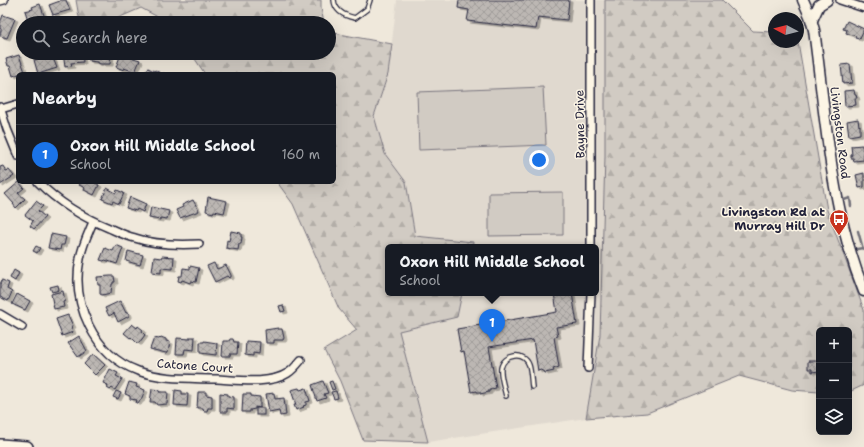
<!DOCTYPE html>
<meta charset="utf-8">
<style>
:root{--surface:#171b24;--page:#242831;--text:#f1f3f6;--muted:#9ea1a6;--line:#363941;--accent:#1a73e8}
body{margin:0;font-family:"Shantell Sans",sans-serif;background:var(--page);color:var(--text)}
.controls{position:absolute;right:12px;bottom:12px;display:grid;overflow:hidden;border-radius:6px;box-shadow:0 4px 16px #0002}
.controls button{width:36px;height:36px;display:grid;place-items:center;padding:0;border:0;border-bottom:1px solid var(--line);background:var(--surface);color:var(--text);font:20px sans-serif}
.compass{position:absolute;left:768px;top:12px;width:36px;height:36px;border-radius:50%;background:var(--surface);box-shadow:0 4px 16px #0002;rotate:277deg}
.you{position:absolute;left:539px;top:160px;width:14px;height:14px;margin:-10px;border:3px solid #fff;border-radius:50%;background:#1a73e8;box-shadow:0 0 0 6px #1a73e833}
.badge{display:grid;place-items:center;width:26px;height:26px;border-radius:50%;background:var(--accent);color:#fff;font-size:13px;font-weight:700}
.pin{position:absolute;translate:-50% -33px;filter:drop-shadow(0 1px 2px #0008)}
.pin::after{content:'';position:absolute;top:21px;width:14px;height:12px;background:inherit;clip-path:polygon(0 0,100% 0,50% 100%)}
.popup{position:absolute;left:385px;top:244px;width:214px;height:52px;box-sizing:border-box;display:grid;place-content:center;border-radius:6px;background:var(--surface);filter:drop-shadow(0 1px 3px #0005);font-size:13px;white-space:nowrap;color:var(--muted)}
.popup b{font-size:15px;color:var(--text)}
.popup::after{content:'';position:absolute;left:50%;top:100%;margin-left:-8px;border:8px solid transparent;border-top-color:var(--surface)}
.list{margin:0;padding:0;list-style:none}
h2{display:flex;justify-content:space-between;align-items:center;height:52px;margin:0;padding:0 16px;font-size:17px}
h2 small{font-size:13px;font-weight:400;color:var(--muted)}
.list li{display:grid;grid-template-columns:26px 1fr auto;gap:12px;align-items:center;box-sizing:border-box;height:60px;padding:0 16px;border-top:1px solid var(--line)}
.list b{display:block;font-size:15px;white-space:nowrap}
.list p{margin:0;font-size:13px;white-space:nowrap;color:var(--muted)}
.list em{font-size:13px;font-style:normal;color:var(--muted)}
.icon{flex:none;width:22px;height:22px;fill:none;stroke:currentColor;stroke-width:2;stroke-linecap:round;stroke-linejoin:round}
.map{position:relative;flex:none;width:864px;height:447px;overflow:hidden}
.search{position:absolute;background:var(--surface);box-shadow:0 4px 16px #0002;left:16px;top:16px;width:320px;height:44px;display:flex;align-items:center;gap:10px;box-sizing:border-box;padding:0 14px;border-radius:22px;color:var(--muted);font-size:15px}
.panel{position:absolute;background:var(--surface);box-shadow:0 4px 16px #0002;left:16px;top:72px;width:320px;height:112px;border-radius:6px}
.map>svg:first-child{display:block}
</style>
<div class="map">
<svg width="864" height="447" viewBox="0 0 864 447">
<defs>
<pattern id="forest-firs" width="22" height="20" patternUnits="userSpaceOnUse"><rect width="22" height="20" fill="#d1cbc3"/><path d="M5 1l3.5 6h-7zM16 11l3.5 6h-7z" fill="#b3aea8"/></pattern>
<pattern id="building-cross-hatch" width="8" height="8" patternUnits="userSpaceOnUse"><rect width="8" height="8" fill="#bcb7b3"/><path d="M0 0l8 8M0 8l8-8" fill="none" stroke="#a19d9b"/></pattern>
<filter id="shadow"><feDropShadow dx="3" dy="2" stdDeviation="0" flood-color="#0004"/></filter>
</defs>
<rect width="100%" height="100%" fill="#efe8db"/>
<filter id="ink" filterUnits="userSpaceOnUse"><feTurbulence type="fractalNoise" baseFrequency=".025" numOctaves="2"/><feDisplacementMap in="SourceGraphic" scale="8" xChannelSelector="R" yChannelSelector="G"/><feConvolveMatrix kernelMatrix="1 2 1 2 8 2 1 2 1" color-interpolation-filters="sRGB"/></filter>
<g filter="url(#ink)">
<polygon fill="#e0d9cf" points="397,0 605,0 605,156 600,335 586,418 428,442 399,331 457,317 462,293 596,293 596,247 472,247 473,242 415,237 406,182 385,154 374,116 388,74"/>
<g fill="url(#forest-firs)" stroke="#7a767f">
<polygon points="76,0 321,0 321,8 324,23 169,23 141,8 111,21 80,23"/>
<polygon points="605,0 722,0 753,31 774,32 774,42 798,42 827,210 864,310 864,385 849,392 849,330 819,330 819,392 792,390 739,376 647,413 586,418 600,335 605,156"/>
<polygon points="329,32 392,44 388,74 374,116 385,154 406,182 415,236 473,242 472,247 388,247 388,293 462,293 457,317 399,331 428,442 363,440 340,381 324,350 357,330 339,309 293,204 277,182 334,182 334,74 205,74 191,53 329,53"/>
</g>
<g fill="#d1cbc3" stroke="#7a767f">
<polygon points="543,87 546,145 419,150 417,92"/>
<polygon points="563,192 563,235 489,236 489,193"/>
</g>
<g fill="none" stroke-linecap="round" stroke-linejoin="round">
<g stroke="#716f79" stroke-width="2.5">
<polyline points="844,200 850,198 851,206"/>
<polyline points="858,231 863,249"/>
<polyline points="857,249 863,248"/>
</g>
</g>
<g fill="url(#building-cross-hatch)" stroke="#22223b" filter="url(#shadow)">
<polygon points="59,0 66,0 70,10 53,15 49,5 60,1"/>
<polygon points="459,0 569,0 567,20 538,17 536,29 467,21 469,10 458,8"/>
<polygon points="40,4 45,18 29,23 25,11 33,9 32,7"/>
<polygon points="3,15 15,19 7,38 0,36 1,29 0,28 0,23"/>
<polygon points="847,21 864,29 860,38 859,39 855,38 856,36 846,33 847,30 843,29"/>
<polygon points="44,53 51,53 57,68 38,74 34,60 45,57"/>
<polygon points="63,53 82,53 83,62 71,63 72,66 65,67"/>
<polygon points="90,53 111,54 110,64 101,64 97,63 97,62 89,61"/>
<polygon points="121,54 140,60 135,72 124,68 124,70 116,67"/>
<polygon points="19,55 25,72 13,76 10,66 8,66 6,59"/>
<polygon points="850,64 852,83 843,84 841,65"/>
<polygon points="148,68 154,71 155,70 162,74 163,73 165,74 144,74"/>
<polygon points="854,90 855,95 856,95 857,98 855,98 856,105 845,106 844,91"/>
<polygon points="858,119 859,126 860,125 860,134 849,136 847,121"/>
<polygon points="862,145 863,150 864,150 863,153 864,160 854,161 853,158 851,158 851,155 852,155 851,146"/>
<polygon points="3,166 6,171 9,170 14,176 0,185 0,167"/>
<polygon points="864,173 864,187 859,188 856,175"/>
<polygon points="19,182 24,188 18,193 25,199 16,208 13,204 14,204 5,194"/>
<polygon points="81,182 94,182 99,185 94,195 84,190 85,188 79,185"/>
<polygon points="107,188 116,193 117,190 124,193 119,204 113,201 112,203 102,199"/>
<polygon points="130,197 146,204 143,212 137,209 136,211 126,208"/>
<polygon points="208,197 227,201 224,213 214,211 213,213 206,211"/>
<polygon points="193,200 199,211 180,218 176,210 183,207 182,205"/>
<polygon points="36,201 43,206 38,211 45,217 34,229 30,226 33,221 25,215"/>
<polygon points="151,207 169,211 167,219 160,218 160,220 149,218"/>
<polygon points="231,231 241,233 241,237 242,237 241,244 239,244 238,250 226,248 227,240 229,241"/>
<polygon points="51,234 66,237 64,245 61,245 60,250 48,248"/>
<polygon points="116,245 123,248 117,264 105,260 104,261 100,260 105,248 113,251"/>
<polygon points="36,246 40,248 37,253 33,251"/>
<polygon points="128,251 143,255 140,265 126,261"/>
<polygon points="162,256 174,257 173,269 161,268 161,273 152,272 154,257 161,258"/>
<polygon points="214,263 217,269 226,265 231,275 231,277 229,278 227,276 215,282 207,266"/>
<polygon points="190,266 199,268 196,282 191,281 190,283 182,280 181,282 178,281 179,276 182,276 183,268 190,269"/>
<polygon points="14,270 19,273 15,281 10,278"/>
<polygon points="110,276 114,276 115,282 113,282 113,284 112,284 111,293 102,295 100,294 100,285 98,285 97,277"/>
<polygon points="2,280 9,283 7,289 12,292 8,301 0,297 0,284"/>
<polygon points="58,285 59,290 52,292 50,287"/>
<polygon points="63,291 65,301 63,302 64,307 54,309 51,294"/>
<polygon points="554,293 572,293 577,324 556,327 558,336 554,337 559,367 553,369 554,371 545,373 544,371 542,371 541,370 538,371 533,340 489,347 496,388 491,389 491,390 489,390 489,392 480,394 480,392 477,392 477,391 471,392 464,351 461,352 457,329 557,312"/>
<polygon points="17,294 30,301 25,310 12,304"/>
<polygon points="120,301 126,313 128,312 129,314 129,316 118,322 114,313 109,316 105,308"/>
<polygon points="283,305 285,311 281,312 279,306"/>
<polygon points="68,315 73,326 71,326 73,332 62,336 56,319"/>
<polygon points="132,324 137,328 138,326 143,330 142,332 145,335 139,343 137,343 131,337 130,338 124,333"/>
<polygon points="278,328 278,329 282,329 284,338 283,340 274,340 274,343 266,343 265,330"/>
<polygon points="79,336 87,351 78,357 68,343"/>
<polygon points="161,337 166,339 166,341 170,342 168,352 166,353 150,349 154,338 159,339"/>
<polygon points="190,337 195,337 194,350 185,349 184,354 176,354 177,338 190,339"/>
<polygon points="230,339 233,339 234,342 238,342 237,354 230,354 230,356 222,356 223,341 229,341"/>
<polygon points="204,341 217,343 216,355 200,353 200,342 204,342"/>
<polygon points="246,341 260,342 259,354 253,353 253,356 245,355"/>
<polygon points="93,354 105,365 95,375 84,364"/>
<polygon points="808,361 819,361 819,371 812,372 812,369 808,369"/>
<polygon points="110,369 118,373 116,376 122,379 115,390 112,388 110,390 107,388 108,385 103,383"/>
<polygon points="323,381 328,393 324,394 326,398 317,401 312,385"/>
<polygon points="332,381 335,389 332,390 329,382"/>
<polygon points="129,382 137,384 136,387 145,390 141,400 140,400 138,403 136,403 137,400 130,399 130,396 125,394"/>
<polygon points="299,388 300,390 306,388 310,401 306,402 306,405 303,406 304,407 296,410 294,405 296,405 291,390"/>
<polygon points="152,389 160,390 159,392 168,392 167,404 157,405 155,402 150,402"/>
<polygon points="175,390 182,391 182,394 188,394 187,406 174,405"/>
<polygon points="116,391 121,393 118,399 113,397"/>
<polygon points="336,391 338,398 334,399 331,392"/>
<polygon points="198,392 206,392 206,395 212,396 212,408 208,408 207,411 204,411 203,408 197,408"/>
<polygon points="220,393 228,394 228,396 234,397 234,409 227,408 227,412 220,412"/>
<polygon points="274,393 275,399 284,398 286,415 280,416 279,410 269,412 266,394"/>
<polygon points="243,394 251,394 251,396 260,397 260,408 255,407 255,409 250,410 250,412 242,412"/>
<rect x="256" y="408" width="8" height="7"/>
</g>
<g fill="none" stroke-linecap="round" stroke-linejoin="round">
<defs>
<g id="service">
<path d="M334,0C335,12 345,16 355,18L367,9L370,0"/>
<path d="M506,396C504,387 500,376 501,368C504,354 524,351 529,365C531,371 531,380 532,387"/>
</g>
<g id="minor">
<polyline points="591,0 591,247"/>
<polyline points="840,0 864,8"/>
<polyline points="0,1 4,0"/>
<polyline points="0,107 7,129 18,156"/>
<polyline points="1,109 18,104"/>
<path d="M38,182C59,203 82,217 109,228C118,232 126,236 135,238C155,245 178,245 199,244"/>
<path d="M93,222C88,234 82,246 80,259C71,304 94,355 138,371C163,380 191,378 217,379C237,380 270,385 288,373C293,370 297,365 301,360"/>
<polyline points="0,314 22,327"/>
<polyline points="588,368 591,293"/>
</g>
<g id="secondary">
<path d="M803,0L810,16L814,30C826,118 830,207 864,291"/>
<polyline points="812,20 819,5 827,0"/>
</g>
<polyline id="trunk" points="0,445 27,447"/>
</defs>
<use href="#service" stroke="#22223b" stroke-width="6"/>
<use href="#minor" stroke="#22223b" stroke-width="10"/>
<use href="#secondary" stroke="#22223b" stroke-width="13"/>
<use href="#trunk" stroke="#22223b" stroke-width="14"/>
<use href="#service" stroke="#fcf5e5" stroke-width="3.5"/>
<use href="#minor" stroke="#fcf5e5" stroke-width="7"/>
<use href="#secondary" stroke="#fcf5e5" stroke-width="10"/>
<use href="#trunk" stroke="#fcf5e5" stroke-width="11"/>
</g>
</g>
<defs>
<symbol id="bus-pin" viewBox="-11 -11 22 30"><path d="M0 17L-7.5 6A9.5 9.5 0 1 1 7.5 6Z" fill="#c8321e" stroke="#fcf5e5"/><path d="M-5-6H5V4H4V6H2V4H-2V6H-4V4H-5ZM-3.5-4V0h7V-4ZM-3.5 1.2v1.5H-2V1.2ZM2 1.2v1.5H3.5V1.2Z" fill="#fff"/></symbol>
</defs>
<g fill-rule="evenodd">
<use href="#bus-pin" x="828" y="208" width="22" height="30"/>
</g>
<g text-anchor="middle" stroke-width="3" stroke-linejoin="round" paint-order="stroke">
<g font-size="12" fill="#22223b" stroke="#fcf5e5">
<text transform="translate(580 124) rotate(-91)" y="4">Bayne Drive</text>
<text transform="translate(840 133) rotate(83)" y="4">Livingston Road</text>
<text transform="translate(195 366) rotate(4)" y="4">Catone Court</text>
</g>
<g font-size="12" font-weight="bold" fill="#22223b" stroke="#fcf5e5" text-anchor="end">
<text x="825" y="216">Livingston Rd at<tspan x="825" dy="14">Murray Hill Dr</tspan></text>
</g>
</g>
</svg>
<div class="controls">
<button>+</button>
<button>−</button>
<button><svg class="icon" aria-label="layers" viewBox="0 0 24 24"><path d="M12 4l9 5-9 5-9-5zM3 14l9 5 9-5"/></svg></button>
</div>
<svg class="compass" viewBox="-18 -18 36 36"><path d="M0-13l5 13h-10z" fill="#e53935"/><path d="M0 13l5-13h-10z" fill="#9ea1a6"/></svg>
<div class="you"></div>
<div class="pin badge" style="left:492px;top:342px">1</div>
<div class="popup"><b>Oxon Hill Middle School</b>School</div>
<div class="search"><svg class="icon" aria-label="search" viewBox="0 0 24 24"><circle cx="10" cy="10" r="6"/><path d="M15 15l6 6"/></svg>Search here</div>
<section class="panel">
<h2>Nearby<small></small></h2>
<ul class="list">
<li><span class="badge">1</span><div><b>Oxon Hill Middle School</b><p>School</p></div><em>160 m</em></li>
</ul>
</section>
</div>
